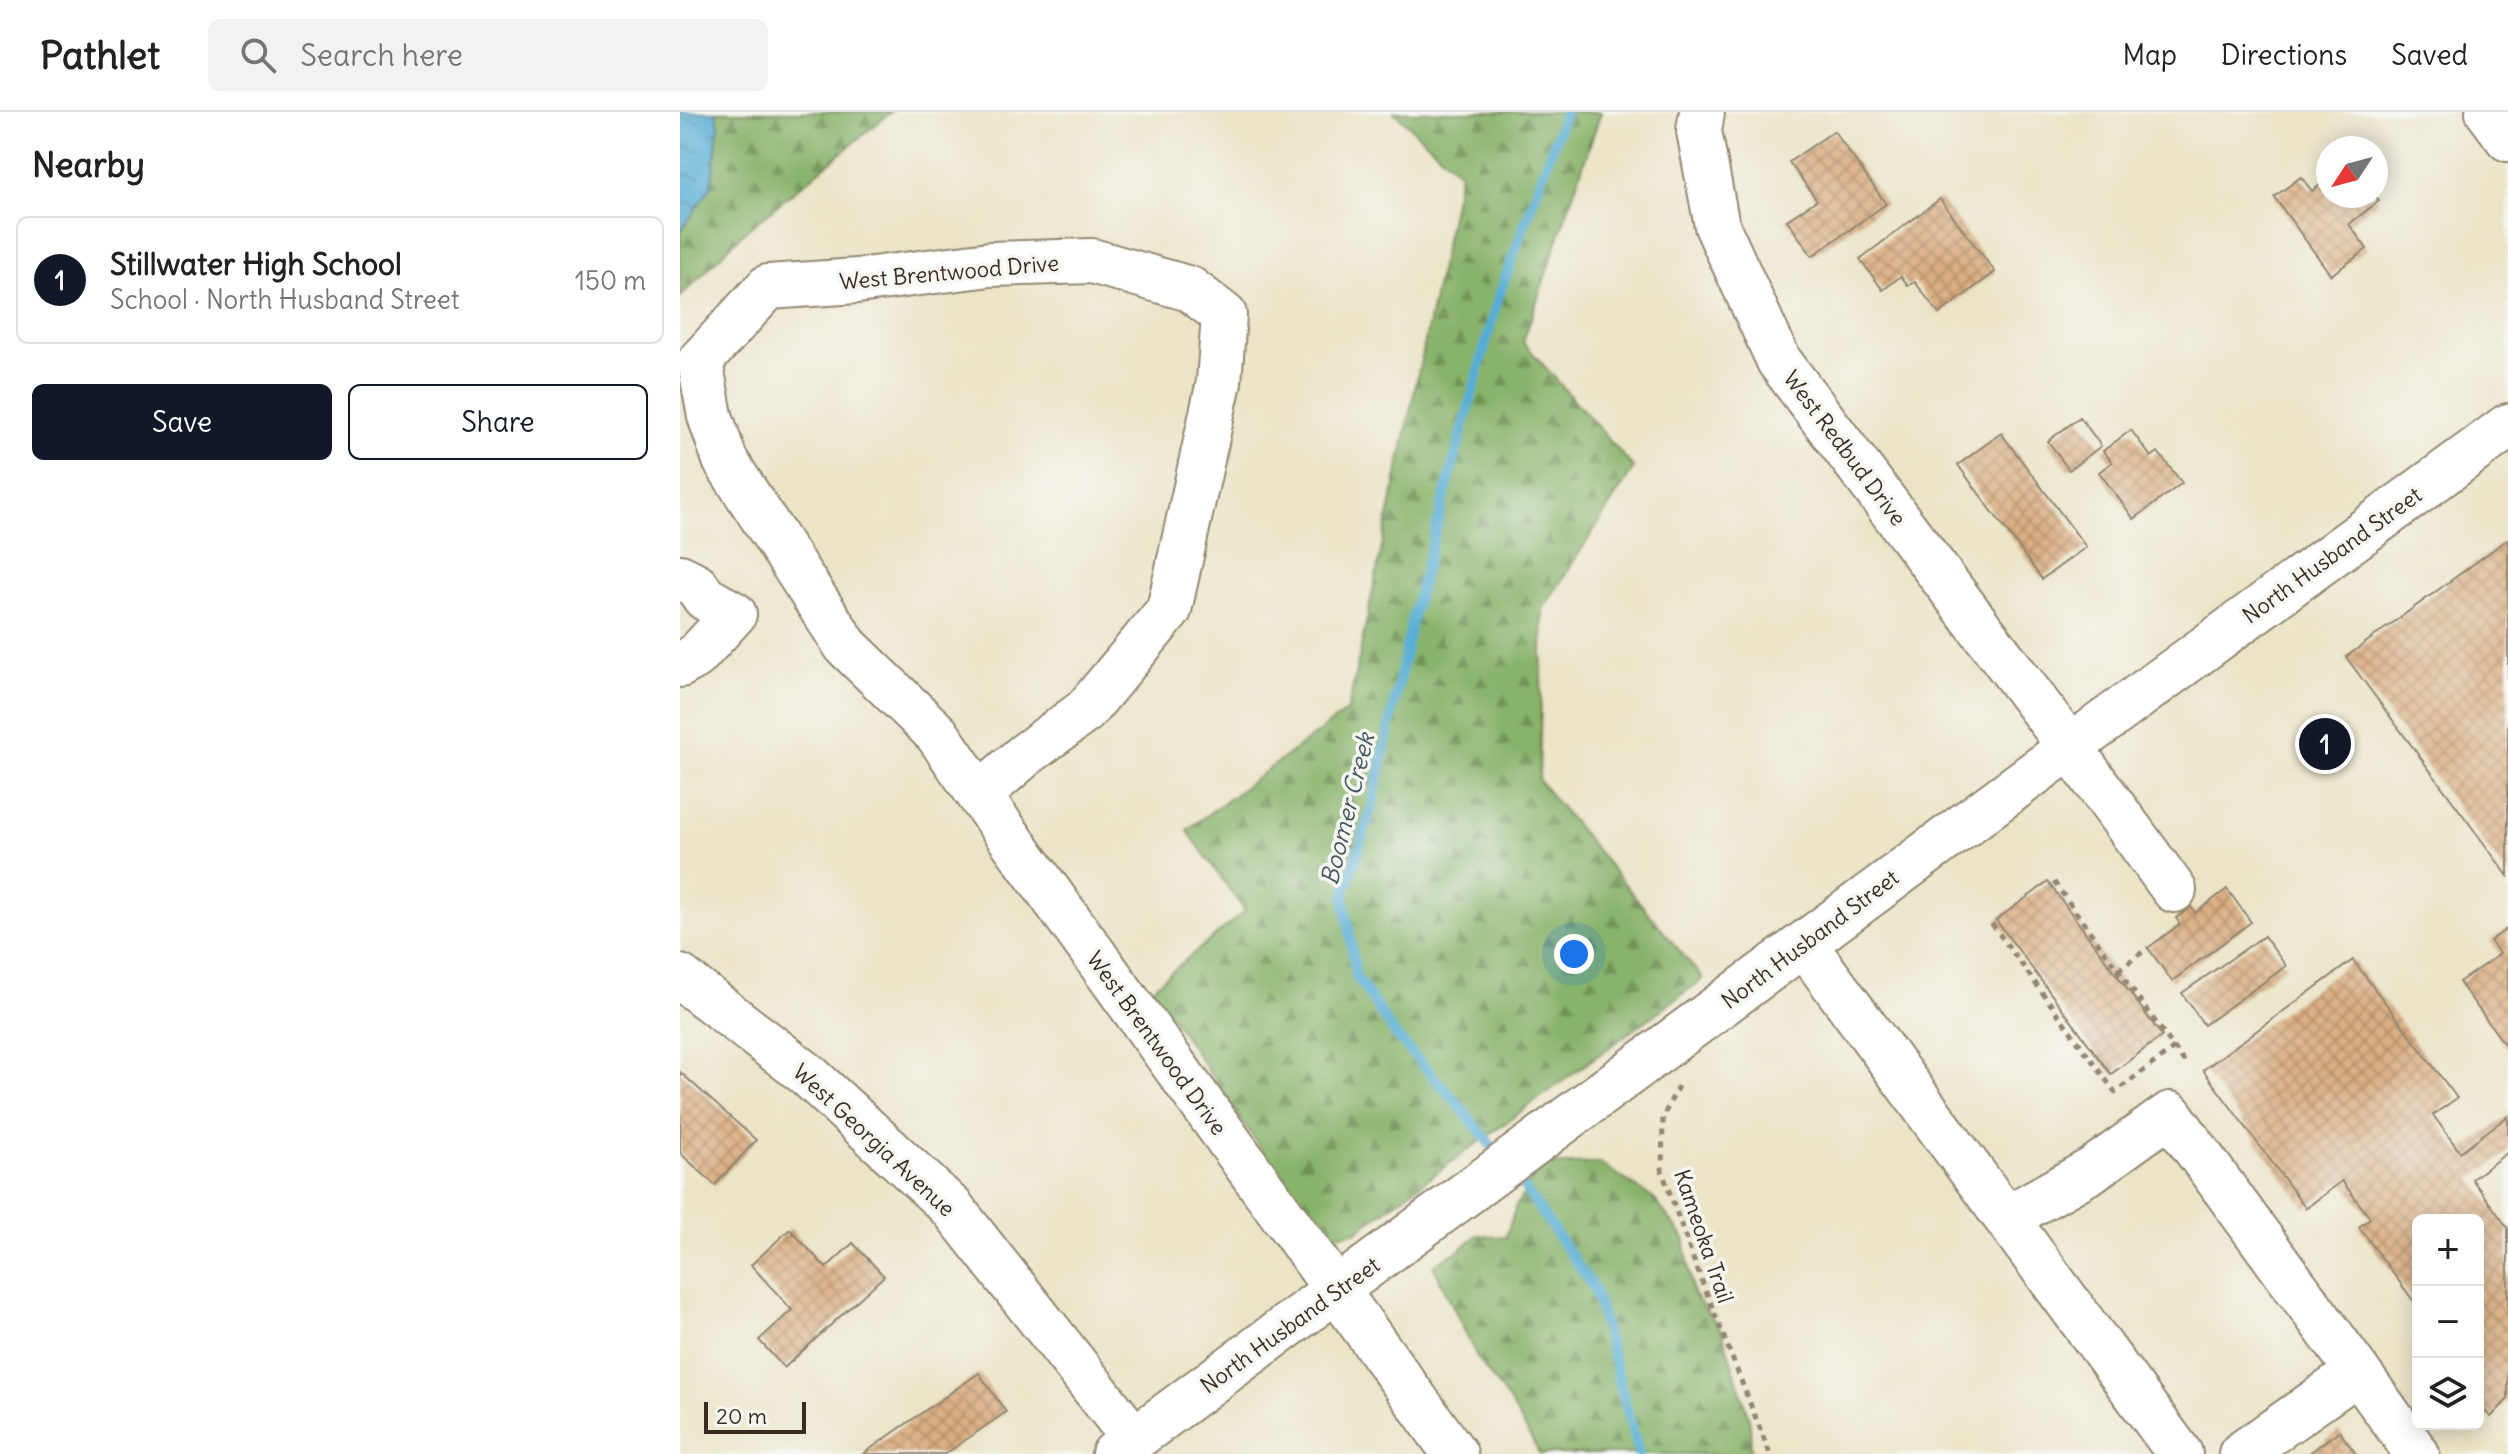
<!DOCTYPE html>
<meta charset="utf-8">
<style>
:root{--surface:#fff;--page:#f2f2f2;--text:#202124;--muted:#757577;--line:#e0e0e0;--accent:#111827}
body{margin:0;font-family:Delius,sans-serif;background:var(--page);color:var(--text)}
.controls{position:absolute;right:24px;bottom:24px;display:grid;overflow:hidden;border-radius:12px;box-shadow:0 4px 20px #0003}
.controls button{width:72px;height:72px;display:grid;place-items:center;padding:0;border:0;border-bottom:2px solid var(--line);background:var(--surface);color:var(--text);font:40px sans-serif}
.compass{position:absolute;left:1636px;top:24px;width:72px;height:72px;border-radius:50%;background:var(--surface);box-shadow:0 4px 20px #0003;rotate:234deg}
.scale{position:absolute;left:24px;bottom:20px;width:102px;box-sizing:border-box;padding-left:8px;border:4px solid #3b2a1e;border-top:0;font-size:22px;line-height:28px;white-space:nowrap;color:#3b2a1e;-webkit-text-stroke:6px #f6f6f2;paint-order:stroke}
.you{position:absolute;left:894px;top:842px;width:28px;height:28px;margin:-20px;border:6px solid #fff;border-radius:50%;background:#1a73e8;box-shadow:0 0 0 12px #1a73e833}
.badge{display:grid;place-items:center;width:52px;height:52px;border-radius:50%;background:var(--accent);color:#fff;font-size:26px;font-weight:700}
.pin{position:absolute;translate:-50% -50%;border:4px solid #fff;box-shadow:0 2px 8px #0006}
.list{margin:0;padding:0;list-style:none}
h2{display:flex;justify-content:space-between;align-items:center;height:104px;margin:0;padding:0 32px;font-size:34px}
h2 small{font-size:26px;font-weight:400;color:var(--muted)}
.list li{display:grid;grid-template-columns:52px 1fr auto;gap:24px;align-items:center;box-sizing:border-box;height:128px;margin:0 16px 16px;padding:0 16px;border:2px solid var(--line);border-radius:12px}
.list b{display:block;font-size:30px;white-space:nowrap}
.list p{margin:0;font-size:26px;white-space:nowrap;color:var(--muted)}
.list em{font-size:26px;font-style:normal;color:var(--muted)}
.actions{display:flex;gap:16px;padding:24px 32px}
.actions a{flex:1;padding:18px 0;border:2px solid var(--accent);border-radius:12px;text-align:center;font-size:28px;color:var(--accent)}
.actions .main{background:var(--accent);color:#fff}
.icon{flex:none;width:44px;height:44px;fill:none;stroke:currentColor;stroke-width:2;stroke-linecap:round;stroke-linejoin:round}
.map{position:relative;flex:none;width:1828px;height:1342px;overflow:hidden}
header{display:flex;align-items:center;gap:48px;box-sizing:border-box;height:112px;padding:0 40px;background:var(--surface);border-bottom:2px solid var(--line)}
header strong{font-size:38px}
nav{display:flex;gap:44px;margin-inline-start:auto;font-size:28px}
.search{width:560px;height:72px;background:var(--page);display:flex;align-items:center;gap:20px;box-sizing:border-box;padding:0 28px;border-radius:12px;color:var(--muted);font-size:30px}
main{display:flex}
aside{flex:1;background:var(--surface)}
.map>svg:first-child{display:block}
</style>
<header>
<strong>Pathlet</strong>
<div class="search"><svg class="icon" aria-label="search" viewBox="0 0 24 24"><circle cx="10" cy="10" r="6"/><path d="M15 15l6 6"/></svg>Search here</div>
<nav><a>Map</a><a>Directions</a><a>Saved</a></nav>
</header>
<main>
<aside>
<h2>Nearby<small></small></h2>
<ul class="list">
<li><span class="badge">1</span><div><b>Stillwater High School</b><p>School · North Husband Street</p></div><em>150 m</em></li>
</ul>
<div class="actions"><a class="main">Save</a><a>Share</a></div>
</aside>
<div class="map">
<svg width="1828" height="1342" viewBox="0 0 1828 1342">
<defs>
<pattern id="forest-firs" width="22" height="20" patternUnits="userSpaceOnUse" patternTransform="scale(2)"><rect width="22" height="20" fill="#88b36b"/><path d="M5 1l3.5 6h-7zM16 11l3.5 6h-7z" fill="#709257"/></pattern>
<pattern id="water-ripples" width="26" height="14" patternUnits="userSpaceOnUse" patternTransform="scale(2)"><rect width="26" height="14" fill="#57add4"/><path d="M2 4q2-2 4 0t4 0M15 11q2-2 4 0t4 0" fill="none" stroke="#498dab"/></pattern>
<pattern id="building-cross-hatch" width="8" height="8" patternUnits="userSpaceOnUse" patternTransform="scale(2)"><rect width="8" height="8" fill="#dbaf82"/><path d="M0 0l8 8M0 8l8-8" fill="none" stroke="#b38f6a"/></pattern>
</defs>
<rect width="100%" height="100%" fill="#f6f6f2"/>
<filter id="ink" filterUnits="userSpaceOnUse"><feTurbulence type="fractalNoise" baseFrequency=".0125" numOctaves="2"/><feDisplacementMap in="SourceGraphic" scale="16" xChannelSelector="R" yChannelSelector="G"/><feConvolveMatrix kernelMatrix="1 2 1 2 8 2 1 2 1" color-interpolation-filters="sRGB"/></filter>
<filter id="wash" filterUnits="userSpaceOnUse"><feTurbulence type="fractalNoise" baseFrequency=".006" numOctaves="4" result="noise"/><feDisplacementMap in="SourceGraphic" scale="32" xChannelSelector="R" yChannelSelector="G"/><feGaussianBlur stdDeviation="1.8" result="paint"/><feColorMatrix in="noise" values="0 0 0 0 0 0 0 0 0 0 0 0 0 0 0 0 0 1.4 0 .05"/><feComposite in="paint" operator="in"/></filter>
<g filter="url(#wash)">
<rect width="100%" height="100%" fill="#ebe4c7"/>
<g fill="url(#forest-firs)" stroke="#626e44" stroke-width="2">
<polygon points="0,0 211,0 61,123 0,185"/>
<polygon points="714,0 921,0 843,230 954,356 863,497 859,669 1023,867 675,1120 654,1123 631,1111 472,876 565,799 507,718 668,598 780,61"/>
<polygon points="920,1051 974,1087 1004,1126 1013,1182 1042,1219 1070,1310 1071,1342 860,1342 831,1292 798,1247 753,1153 781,1137 797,1123 826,1125 836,1094 861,1053"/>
</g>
<polygon fill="url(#water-ripples)" stroke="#496c79" stroke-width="2" points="0,0 36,0 39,12 31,75 0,120"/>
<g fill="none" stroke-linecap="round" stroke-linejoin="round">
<g stroke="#57add4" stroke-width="10">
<polyline points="820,1044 773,986 716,924 676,864 664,784 692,695 734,499 817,189 885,0"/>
<polyline points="833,1060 914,1176 959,1342"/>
</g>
</g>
<g id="blocks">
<g fill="url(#building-cross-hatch)">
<polygon points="1154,19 1206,92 1132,144 1107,108 1137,88 1109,50"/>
<polygon points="1621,65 1632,79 1648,67 1648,84 1696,84 1699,89 1669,112 1687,137 1651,163 1594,85"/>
<polygon points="1260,87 1315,160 1259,202 1235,170 1228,174 1221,164 1203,178 1180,147"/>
<polygon points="1400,305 1421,334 1389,358 1368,329"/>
<polygon points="1451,318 1471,345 1478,340 1502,371 1454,407 1419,360 1432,350 1423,339"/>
<polygon points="1321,321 1406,435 1362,467 1278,353"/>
<polygon points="1828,427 1828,764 1666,545"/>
<polygon points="1368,770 1482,924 1431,962 1316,808"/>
<polygon points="1547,777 1571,810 1492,869 1468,836 1500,812 1496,806 1511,795 1515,801"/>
<polygon points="1828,816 1828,937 1779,870 1820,842 1810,829"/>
<polygon points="1584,824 1606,854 1524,913 1502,881"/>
<polygon points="1673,848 1777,986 1753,1003 1780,1040 1828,1004 1828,1040 1792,1067 1828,1116 1828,1287 1811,1305 1798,1293 1798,1108 1738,1108 1738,1195 1679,1115 1690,1106 1662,1069 1626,1096 1523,958"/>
<polygon points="0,960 76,1028 35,1073 0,1041"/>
<polygon points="110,1117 146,1156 173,1131 204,1164 104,1256 79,1228 112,1198 71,1153"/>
<polygon points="299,1261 326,1300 265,1342 183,1342"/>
<polygon points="1659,1319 1676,1342 1628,1342"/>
</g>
</g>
</g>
<g filter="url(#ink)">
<use href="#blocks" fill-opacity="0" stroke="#938772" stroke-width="2"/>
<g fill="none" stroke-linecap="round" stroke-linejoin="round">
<defs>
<g id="minor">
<polyline points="1022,0 1019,19 1037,114 1099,249 1390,635 1494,778"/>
<polyline points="1808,0 1828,27"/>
<polyline points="0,465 16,473 25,486 54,502 16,544 0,553"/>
<polyline points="299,683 345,643 405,599 489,498 539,270 544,203 510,177 412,149 310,152 177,169 88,175 20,249 30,304 45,348 166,534 257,622 299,683 775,1342"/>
<polyline points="1124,832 1500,1342"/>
<polyline points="0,865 128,963 272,1096 454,1327"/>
<polyline points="1327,1106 1412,1058 1490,1002 1678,1260"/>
<polyline points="434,1342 1390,635 1828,314"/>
<polyline points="1561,1342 1678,1260 1737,1342"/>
</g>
</defs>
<use href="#minor" stroke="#938772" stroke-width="48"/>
<g stroke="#938772" stroke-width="5" stroke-dasharray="6 6" stroke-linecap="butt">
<polyline points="1374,770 1506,952"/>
<polyline points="1312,812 1435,980 1494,936"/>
<polyline points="1438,858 1468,836"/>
<polyline points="998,974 983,1005 982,1059 1012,1144 1090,1342"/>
</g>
<use href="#minor" stroke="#fff" stroke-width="44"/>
</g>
</g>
<g text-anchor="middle" stroke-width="7" stroke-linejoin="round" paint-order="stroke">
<g font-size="22" fill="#3b2a1e" stroke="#f6f6f2">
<text transform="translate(269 160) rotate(-5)" y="8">West Brentwood Drive</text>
<text transform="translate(1165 336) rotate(53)" y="8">West Redbud Drive</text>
<text transform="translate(1652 443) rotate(-36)" y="8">North Husband Street</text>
<text transform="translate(1130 827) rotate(-37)" y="8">North Husband Street</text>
<text transform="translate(477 931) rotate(54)" y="8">West Brentwood Drive</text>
<text transform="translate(194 1028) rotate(43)" y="8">West Georgia Avenue</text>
<text transform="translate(1024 1124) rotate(71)" y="8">Kameoka Trail</text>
<text transform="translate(610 1213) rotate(-36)" y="8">North Husband Street</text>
</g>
<g font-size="24" font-style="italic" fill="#45585e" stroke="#f6f6f2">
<text transform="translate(668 697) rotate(-76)" y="8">Boomer Creek</text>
</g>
</g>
</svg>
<div class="controls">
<button>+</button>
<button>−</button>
<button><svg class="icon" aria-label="layers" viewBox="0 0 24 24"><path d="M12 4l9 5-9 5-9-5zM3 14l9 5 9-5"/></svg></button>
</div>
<svg class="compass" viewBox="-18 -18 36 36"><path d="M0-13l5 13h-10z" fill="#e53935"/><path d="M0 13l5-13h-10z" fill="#757577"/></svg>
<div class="scale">20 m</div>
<div class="you"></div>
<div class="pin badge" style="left:1645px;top:632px">1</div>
</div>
</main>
